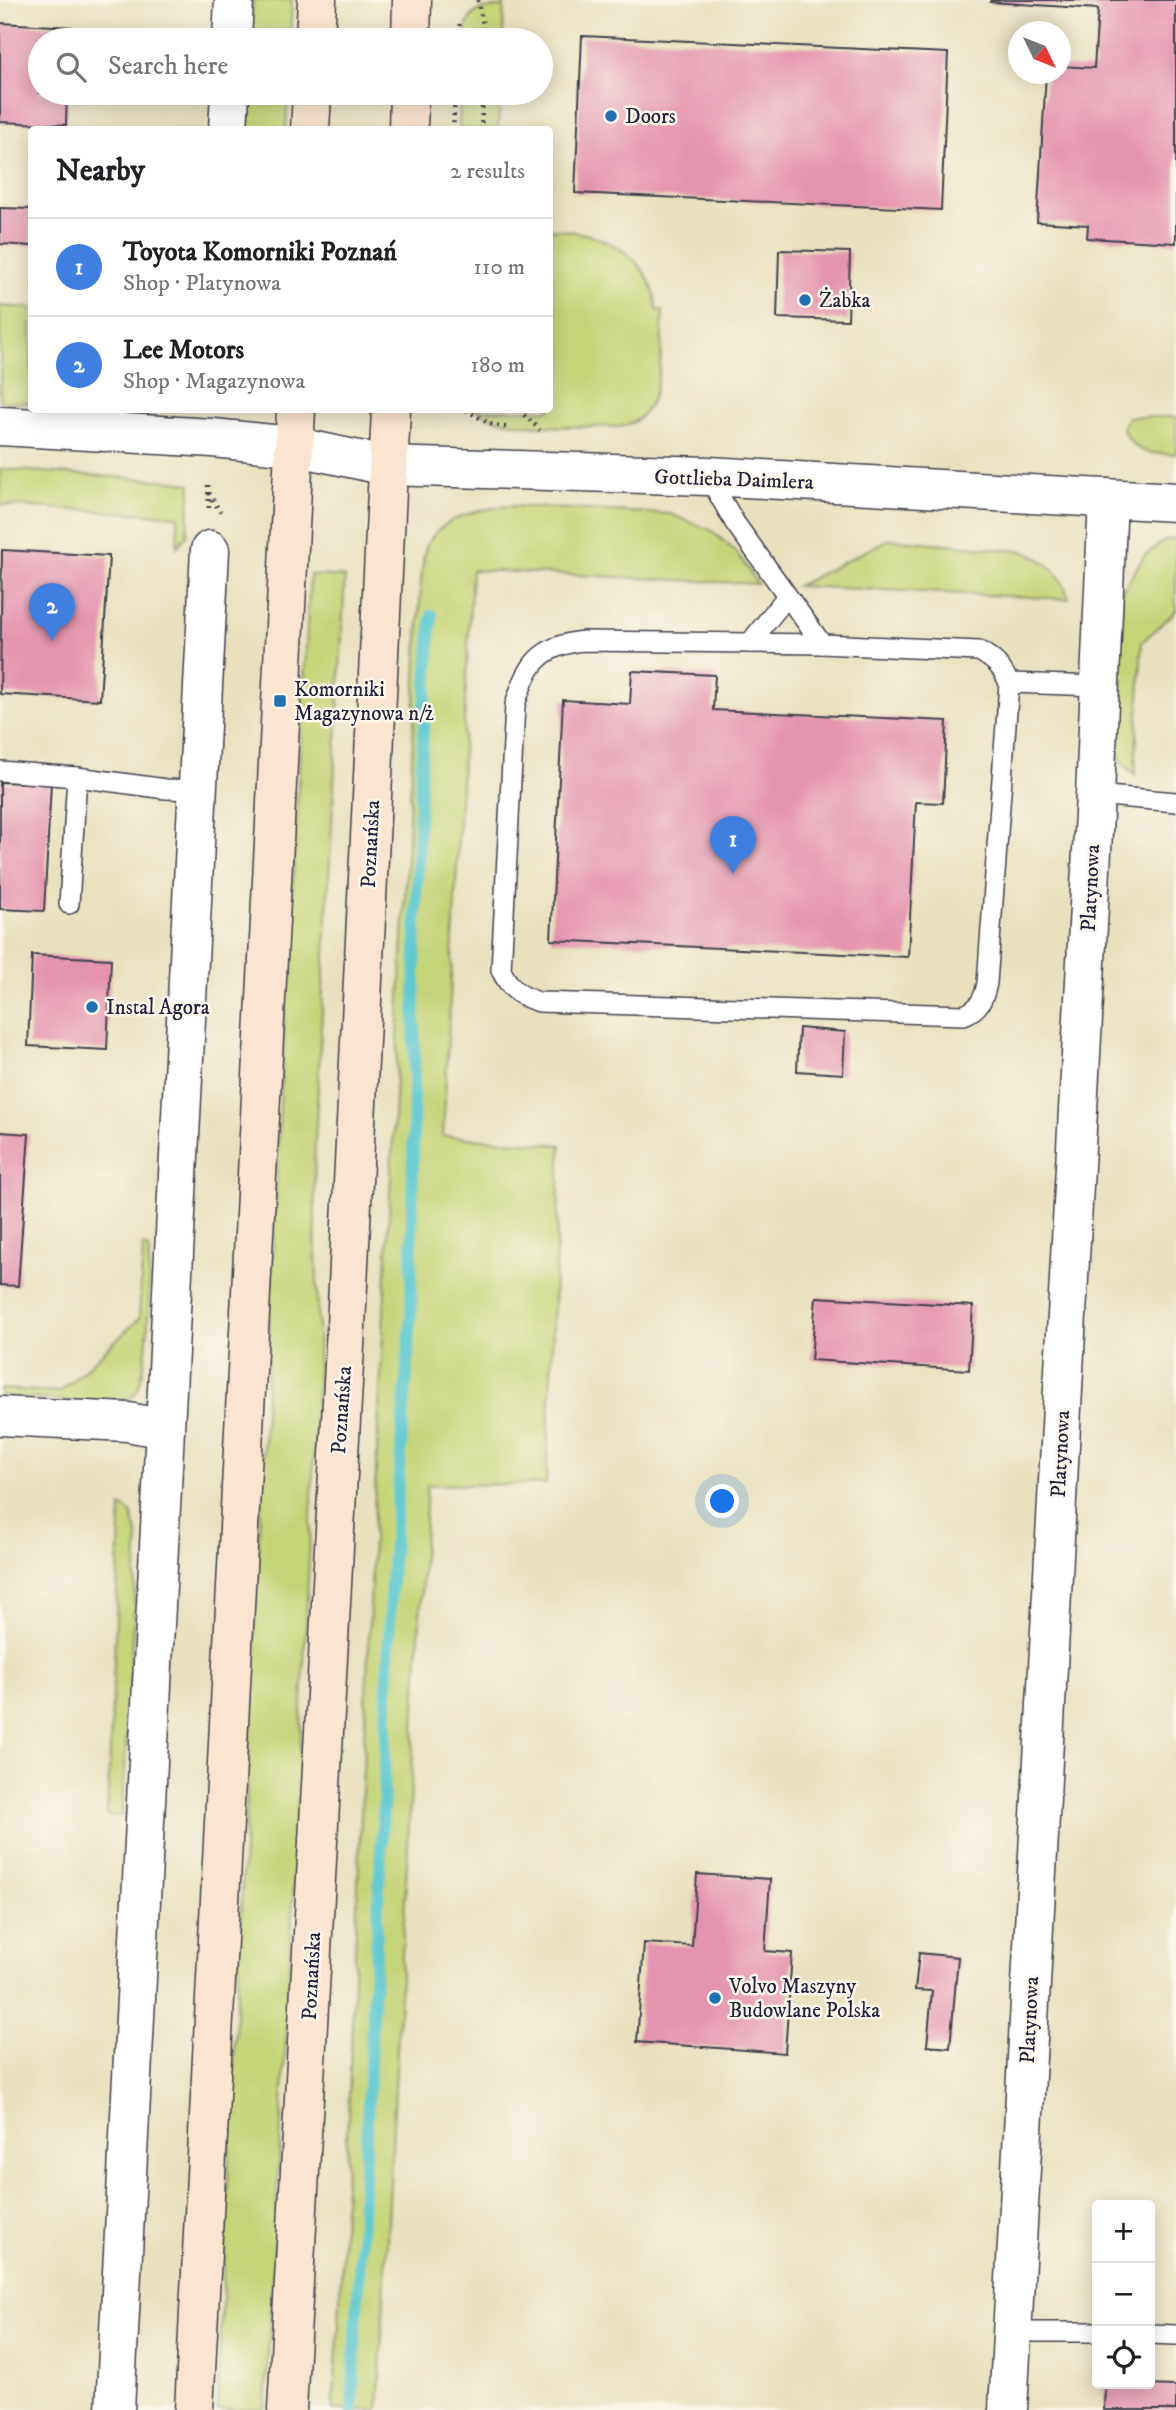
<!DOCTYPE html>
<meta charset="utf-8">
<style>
:root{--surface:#fff;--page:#f6f6f6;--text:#202124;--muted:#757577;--line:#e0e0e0;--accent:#0b8043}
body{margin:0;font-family:"IM FELL DW Pica",serif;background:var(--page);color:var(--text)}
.controls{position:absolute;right:21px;bottom:21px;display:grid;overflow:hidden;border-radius:7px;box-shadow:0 4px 18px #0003}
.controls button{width:63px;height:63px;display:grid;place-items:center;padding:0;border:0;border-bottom:2px solid var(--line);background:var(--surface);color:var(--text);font:35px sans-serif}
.compass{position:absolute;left:1008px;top:21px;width:63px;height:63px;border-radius:50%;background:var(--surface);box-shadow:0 4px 18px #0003;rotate:133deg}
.you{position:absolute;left:723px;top:1502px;width:24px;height:24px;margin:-18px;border:5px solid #fff;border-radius:50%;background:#1a73e8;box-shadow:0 0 0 10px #1a73e833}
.badge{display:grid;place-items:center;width:46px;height:46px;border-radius:50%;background:var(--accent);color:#fff;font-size:23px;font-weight:700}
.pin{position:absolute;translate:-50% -58px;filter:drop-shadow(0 2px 4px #0008)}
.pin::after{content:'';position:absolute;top:37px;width:24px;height:21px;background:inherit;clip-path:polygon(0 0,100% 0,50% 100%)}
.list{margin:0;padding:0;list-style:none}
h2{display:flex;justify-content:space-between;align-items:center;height:91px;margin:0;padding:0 28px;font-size:30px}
h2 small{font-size:23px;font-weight:400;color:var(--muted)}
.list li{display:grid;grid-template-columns:46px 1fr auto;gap:21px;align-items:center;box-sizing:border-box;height:98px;padding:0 28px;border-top:2px solid var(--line)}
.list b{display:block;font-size:26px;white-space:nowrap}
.list p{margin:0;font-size:23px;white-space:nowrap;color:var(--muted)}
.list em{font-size:23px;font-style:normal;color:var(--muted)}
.icon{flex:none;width:38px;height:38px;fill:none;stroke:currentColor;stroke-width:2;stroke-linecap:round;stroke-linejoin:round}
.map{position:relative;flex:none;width:1176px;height:2410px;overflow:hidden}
.search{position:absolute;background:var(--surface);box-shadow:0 4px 18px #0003;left:28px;top:28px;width:525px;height:77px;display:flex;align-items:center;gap:18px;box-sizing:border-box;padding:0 24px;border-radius:38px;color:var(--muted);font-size:26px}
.panel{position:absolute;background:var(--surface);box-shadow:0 4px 18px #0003;left:28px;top:126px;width:525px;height:287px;border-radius:7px}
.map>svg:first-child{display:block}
</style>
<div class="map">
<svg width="1176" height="2410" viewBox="0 0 1176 2410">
<rect width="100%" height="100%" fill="#fbf7ec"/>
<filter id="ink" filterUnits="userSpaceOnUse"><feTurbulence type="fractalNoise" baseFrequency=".0143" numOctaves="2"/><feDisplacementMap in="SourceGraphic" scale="14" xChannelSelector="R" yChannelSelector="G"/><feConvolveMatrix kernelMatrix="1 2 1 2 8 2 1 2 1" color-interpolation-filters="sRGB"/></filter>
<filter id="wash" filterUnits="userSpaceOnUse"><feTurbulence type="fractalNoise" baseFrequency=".00686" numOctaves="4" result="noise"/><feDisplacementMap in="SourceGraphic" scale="28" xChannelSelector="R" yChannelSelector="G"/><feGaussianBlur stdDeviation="1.57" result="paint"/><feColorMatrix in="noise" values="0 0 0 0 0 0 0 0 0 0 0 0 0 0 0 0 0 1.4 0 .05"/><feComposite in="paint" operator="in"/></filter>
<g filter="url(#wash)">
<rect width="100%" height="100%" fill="#e9e1be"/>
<g fill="#c5d476" stroke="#747b58" stroke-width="2">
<polygon points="253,0 292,0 290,40 251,40"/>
<path d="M504,0L503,40H465C466,13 477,7 503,7Z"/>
<polygon points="248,93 288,93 286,129 247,130"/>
<polygon points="460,93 500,93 498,129 459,129"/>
<path d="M550,229C601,232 652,253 657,310L663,311C660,347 667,420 619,427C582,426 505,431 477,410H550Z"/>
<polygon points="0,306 31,308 31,403 0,402"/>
<path d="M1128,417H1176V454C1147,453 1137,456 1122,428Z"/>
<polygon points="0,469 174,481 191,484 187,535 177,547 178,516 0,505"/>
<path d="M511,506L670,514L711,530L737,553L758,584L472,570L443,1136L561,1145L546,1484L427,1485L378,2410H333L339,2323L375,1492L421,581C423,569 422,554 428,543C443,516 483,508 511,506Z"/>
<path d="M889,539L1022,551C1045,558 1063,575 1069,599L797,586Z"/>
<polygon points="1176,539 1176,611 1142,642 1135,774 1123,764 1116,750 1122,591 1145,555 1164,541"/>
<path d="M310,575L345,577L315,1142C312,1218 320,1293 318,1368L289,1983L265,2410H217L279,1123Z"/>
<path d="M143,1246L149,1248C148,1276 152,1379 133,1396C120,1408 22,1397 0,1396V1389L60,1392L139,1319Z"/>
<polygon points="121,1506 131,1513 138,1536 122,1816 107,1815"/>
</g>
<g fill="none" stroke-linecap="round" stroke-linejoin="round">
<polyline stroke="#5ac7cd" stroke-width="12" points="352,2410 383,1813 391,1580 411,1318 416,919 421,766 432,615"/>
</g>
<g id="blocks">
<g fill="#e494af">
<polygon points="991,0 1176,0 1176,243 1087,238 1088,225 1037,222 1046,74 1060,74 1060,66 1094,68 1098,9 990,2"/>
<polygon points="0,23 71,27 70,40 40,40 40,93 67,93 66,125 0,122"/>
<polygon points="582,36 948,53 941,210 575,193"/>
<polygon points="0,208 32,209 32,246 0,244"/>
<polygon points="779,250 850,252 848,320 777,318"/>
<polygon points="2,550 109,556 100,700 0,694"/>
<polygon points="632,671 715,675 713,710 947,721 943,803 916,802 908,957 551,940 563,700 630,704"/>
<polygon points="0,782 51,784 44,911 0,909"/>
<polygon points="32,955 111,959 107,1050 28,1046"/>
<polygon points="799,1028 845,1032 843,1074 797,1071"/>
<polygon points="0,1132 29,1134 18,1286 0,1285"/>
<polygon points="816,1297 973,1306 969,1370 811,1360"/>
<polygon points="697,1874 770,1879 765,1951 792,1953 785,2053 637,2042 644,1943 692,1946"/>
<polygon points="919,1953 958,1957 950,2048 927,2046 932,1991 915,1990"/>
<polygon points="1105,2384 1176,2386 1176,2410 1104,2410"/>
</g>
</g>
</g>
<g filter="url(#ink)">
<use href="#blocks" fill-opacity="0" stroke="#403f4f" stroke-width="2"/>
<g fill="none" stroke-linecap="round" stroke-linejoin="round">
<defs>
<g id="service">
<polyline points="708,476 735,523 822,644"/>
<polyline points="750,643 787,596"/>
<path d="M1009,683L987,983C984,999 979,1009 964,1015L539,1002C519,996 510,989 501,970L515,705C527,665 540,645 584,641L822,644L979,651C994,659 1002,667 1009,683L1100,686"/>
<polyline points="0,771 77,777"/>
<polyline points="1095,795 1176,802"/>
<polyline points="69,904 77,777 166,789 197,790"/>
<polyline points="1013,2332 1097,2332"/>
<polyline points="1150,2334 1176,2335"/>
</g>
<g id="minor">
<polyline points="232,40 234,0"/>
<polyline points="228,130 230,93"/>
<polyline points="0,426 213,438 293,446"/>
<polyline points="0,1416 128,1422 165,1429 115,2410"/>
<polyline points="165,1429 210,550"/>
<polyline points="1008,2410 1095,795 1108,498"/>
</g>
<polyline id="tertiary" points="293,446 387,466 708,476 1176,502"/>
<g id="secondary">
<polyline points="315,40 317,0"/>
<polyline points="411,40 412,0"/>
<polyline points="310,130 312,93"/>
<polyline points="408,130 409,93"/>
<polyline points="194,2410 296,410"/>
<polyline points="287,2410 345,1346 391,410"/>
</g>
</defs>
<use href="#service" stroke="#403f4f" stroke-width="22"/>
<use href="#minor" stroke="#403f4f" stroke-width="41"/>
<use href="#tertiary" stroke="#403f4f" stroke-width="41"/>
<use href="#secondary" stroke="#403f4f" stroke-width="41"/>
<g stroke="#403f4f" stroke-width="4.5" stroke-dasharray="2 5" stroke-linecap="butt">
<polyline points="478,0 486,40"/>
<polyline points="458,40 460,21"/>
<polyline points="453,130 455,93"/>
<polyline points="481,130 483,93"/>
<polyline points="466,410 490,424 510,428"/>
<polyline points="519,410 540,430"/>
<polyline points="208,485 209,512"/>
<polyline points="209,493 220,512"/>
</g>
<use href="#service" stroke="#fff" stroke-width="19"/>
<use href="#minor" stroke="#fff" stroke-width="38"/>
<use href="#tertiary" stroke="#fff" stroke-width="38"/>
<use href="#secondary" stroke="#fce5d0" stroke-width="38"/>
</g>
</g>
<g fill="#1f6fb2" stroke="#fbf7ec" stroke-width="2.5">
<circle cx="611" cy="116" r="7"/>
<circle cx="805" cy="300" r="7"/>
<rect x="273" y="694" width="14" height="14" rx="3.5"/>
<circle cx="92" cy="1007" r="7"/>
<circle cx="715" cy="1998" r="7"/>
</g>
<g text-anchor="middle" stroke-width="5" stroke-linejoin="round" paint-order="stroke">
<g font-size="21" fill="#22223b" stroke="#fbf7ec" text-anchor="start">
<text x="625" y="123">Doors</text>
<text x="819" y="307">Żabka</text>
<text x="294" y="696">Komorniki<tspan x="294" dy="24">Magazynowa n/ż</tspan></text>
<text x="106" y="1014">Instal Agora</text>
<text x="729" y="1993">Volvo Maszyny<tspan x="729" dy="24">Budowlane Polska</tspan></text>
</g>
<g font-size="21" fill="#22223b" stroke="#fbf7ec">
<text transform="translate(734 479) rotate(2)" y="7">Gottlieba Daimlera</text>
<text transform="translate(370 844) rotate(-87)" y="7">Poznańska</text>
<text transform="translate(1090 888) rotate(-87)" y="7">Platynowa</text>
<text transform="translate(341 1410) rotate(-86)" y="7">Poznańska</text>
<text transform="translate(1060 1454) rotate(-87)" y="7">Platynowa</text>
<text transform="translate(311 1976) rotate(-87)" y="7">Poznańska</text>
<text transform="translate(1029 2020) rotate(-87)" y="7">Platynowa</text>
</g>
</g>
</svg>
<div class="controls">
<button>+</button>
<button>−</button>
<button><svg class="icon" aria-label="locate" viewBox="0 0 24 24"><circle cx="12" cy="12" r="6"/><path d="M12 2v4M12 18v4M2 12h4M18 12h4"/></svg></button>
</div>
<svg class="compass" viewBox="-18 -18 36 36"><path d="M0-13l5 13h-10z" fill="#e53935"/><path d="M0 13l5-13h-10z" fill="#757577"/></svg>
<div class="you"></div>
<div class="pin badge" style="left:733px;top:874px;background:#3f7fe0">1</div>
<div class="pin badge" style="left:52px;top:641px;background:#3f7fe0">2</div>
<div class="search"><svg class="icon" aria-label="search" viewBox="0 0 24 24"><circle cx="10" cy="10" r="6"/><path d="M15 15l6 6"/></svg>Search here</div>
<section class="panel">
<h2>Nearby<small>2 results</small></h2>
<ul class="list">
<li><span class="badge" style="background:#3f7fe0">1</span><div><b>Toyota Komorniki Poznań</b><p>Shop · Platynowa</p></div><em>110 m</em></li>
<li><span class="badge" style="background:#3f7fe0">2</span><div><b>Lee Motors</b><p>Shop · Magazynowa</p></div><em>180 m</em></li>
</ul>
</section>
</div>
